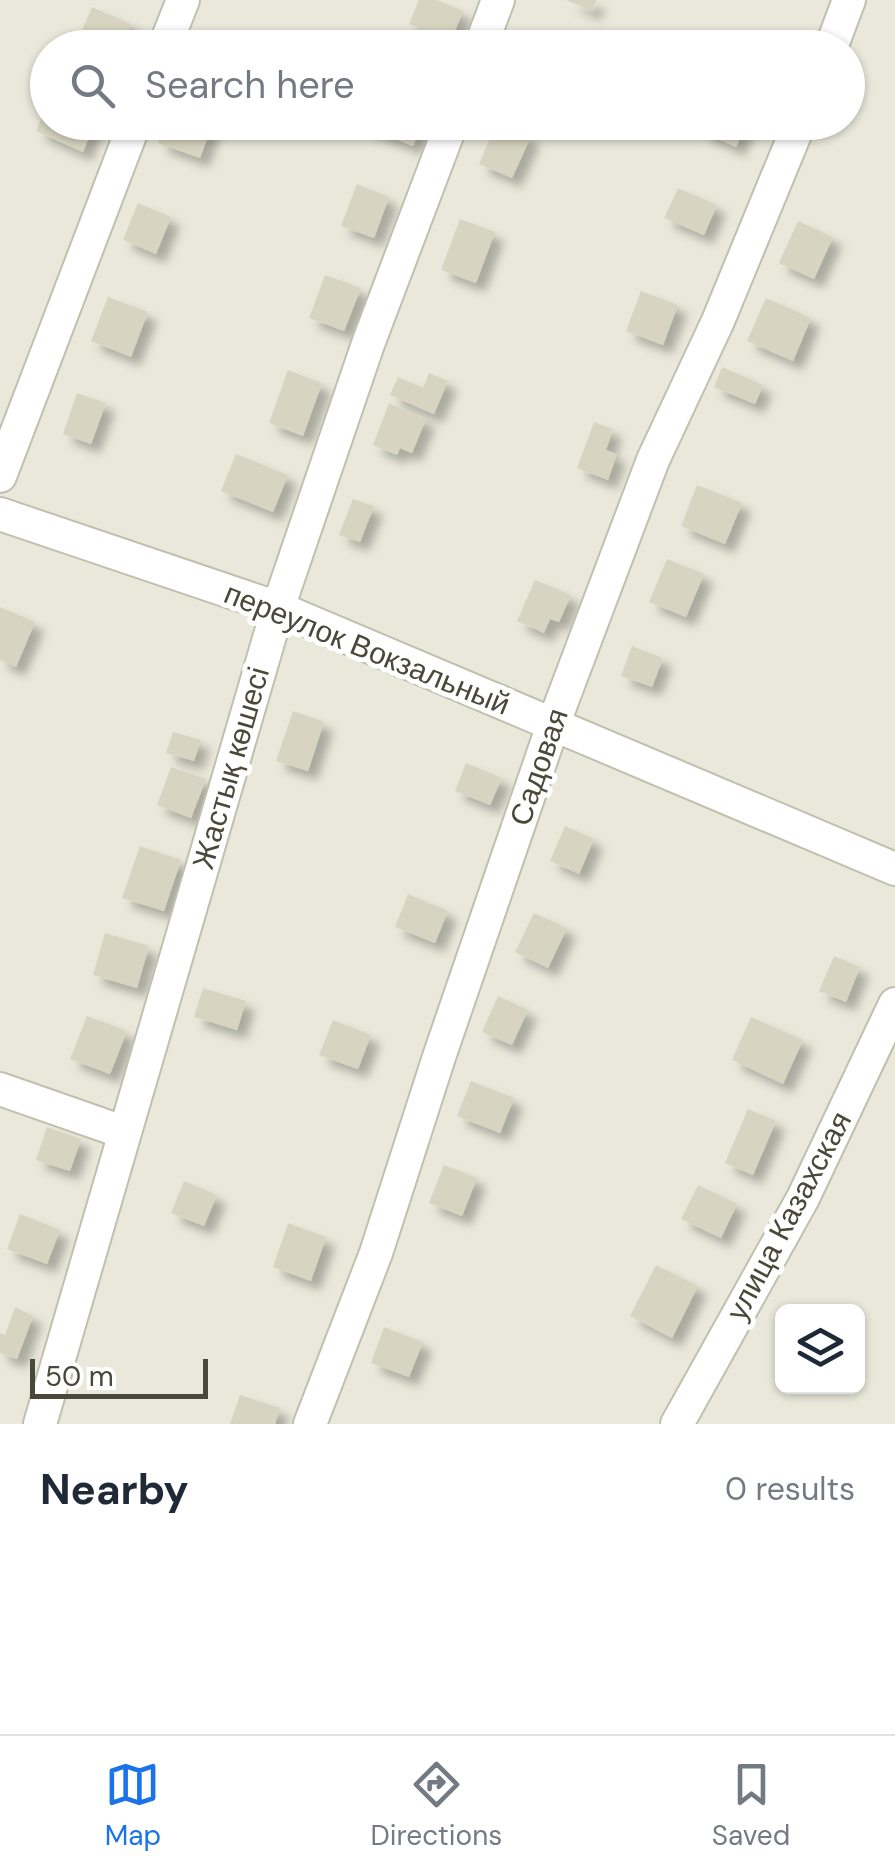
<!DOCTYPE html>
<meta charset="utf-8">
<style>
:root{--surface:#fff;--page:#f6f6f7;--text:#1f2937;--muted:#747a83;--line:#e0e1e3;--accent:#1a73e8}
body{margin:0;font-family:"DM Sans",sans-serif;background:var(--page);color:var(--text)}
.controls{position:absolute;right:30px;bottom:30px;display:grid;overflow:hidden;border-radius:15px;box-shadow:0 2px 8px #0004}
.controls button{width:90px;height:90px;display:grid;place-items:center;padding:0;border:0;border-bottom:2px solid var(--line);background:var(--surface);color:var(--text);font:50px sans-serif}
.scale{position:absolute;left:30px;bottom:25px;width:178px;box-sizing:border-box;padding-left:10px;border:5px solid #4a4839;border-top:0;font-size:28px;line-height:35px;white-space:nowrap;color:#4a4839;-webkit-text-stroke:8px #fff;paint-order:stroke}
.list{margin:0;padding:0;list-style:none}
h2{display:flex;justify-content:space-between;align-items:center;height:130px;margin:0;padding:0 40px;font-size:42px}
h2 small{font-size:32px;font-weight:400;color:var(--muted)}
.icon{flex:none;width:55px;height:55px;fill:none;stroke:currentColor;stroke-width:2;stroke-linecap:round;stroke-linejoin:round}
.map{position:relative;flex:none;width:895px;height:1424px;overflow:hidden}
.search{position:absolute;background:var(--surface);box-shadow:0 2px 8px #0004;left:30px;right:30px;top:30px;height:110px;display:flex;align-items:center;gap:25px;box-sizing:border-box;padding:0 35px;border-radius:55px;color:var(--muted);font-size:38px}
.sheet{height:310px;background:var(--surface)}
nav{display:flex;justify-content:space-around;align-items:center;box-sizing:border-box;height:140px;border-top:2px solid var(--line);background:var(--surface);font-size:28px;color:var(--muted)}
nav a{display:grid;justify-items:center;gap:5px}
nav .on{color:var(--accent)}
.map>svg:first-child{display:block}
</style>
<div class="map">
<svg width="895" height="1424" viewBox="0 0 895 1424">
<defs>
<filter id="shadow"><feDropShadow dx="9" dy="9" stdDeviation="5" flood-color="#0004"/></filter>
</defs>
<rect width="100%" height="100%" fill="#f6f5ec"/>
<path fill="#e9e8da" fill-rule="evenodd" d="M0,0H895V1424H0ZM48,48H848V122H48ZM782,1312H858V1386H782Z"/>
<g fill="#d7d4c1" filter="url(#shadow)">
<polygon points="419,0 437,0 463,11 451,41 409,24"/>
<polygon points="566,0 597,0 592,11"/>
<polygon points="92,7 131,24 121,48 90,48 77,42"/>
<polygon points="531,30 573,47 573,48 524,48"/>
<polygon points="47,104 48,122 95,122 83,152 36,131"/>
<polygon points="166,122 213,122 200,158 158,143"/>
<polygon points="367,122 422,122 413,146 365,127"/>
<polygon points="497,122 531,136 512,178 479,164"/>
<polygon points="704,122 747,122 736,147 701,131"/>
<polygon points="357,184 389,197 374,238 341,226"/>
<polygon points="678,188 717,205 704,235 664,218"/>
<polygon points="138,203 171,217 156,254 123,240"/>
<polygon points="460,219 495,232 476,283 441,270"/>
<polygon points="798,221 833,237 814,279 779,263"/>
<polygon points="325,275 361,288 344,331 309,318"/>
<polygon points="641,291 678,305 663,345 626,331"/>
<polygon points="108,297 148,312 131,357 91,341"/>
<polygon points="766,298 811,318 793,361 747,341"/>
<polygon points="722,367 763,385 755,404 714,387"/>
<polygon points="288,370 322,383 303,436 269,423"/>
<polygon points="429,373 448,381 434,414 390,395 398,377 423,388"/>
<polygon points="77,393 106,403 91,444 63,434"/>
<polygon points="389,403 426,419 412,453 400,448 397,455 373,445"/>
<polygon points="594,422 613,429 606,450 617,454 608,480 577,468"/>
<polygon points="236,454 288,475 273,512 221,491"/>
<polygon points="697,485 742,503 725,544 681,526"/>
<polygon points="353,499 374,506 360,542 339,535"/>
<polygon points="667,559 704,574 686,617 649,602"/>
<polygon points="535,580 571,595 559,622 550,619 544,633 517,621"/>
<polygon points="0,607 35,622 16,667 0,660"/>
<polygon points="632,646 663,658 652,687 621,676"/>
<polygon points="293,711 324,722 308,771 276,761"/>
<polygon points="173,732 201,740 194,761 166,753"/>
<polygon points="466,763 502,778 490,805 455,791"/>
<polygon points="171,767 206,779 191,818 157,805"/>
<polygon points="565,826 594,839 579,874 550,861"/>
<polygon points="140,846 181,860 164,911 122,898"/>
<polygon points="408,894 448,911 435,943 395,927"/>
<polygon points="534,913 567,928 548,968 515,952"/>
<polygon points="105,933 149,946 137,988 93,975"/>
<polygon points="834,956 860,967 846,1002 819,991"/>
<polygon points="203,988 246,1001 237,1030 194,1017"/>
<polygon points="498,996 528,1010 512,1045 482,1032"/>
<polygon points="87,1016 127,1031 110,1074 70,1059"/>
<polygon points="751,1017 803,1040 783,1084 732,1060"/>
<polygon points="333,1020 371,1035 358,1069 319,1055"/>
<polygon points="471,1081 514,1098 500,1133 457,1116"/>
<polygon points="748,1109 776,1121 753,1175 725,1163"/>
<polygon points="47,1127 81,1139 70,1171 36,1160"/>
<polygon points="444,1165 477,1178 462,1216 429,1203"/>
<polygon points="184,1181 217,1195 204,1226 171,1213"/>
<polygon points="698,1185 737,1204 721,1238 681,1219"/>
<polygon points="20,1214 60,1230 47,1264 7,1249"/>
<polygon points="288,1223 326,1237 311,1281 273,1267"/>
<polygon points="656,1265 698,1286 672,1338 630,1316"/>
<polygon points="15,1307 33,1316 17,1359 0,1353 0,1333 5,1335"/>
<polygon points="384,1327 423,1342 409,1377 371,1363"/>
<polygon points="240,1395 280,1408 275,1424 230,1424"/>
</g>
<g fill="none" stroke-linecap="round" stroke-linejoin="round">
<defs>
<g id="minor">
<polyline points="164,48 183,0"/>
<polyline points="480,48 498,0"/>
<polyline points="831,48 849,0"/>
<polyline points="0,476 135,122"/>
<polyline points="0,514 278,608 895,869"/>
<polyline points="0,1089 123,1132"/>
<polyline points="40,1424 278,608 368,344 452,122"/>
<polyline points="310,1424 376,1253 439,1057 553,725 653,460 718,321 800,122"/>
<polyline points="677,1424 803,1198 895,1004"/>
</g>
</defs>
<use href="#minor" stroke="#c1bfae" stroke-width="36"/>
<use href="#minor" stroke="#fff" stroke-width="32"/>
</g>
<g text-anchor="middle" stroke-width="10" stroke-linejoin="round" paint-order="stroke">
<g font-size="30" fill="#4a4839" stroke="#fff">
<text transform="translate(367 649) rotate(22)" y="10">переулок Вокзальный</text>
<text transform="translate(539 767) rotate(-71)" y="10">Садовая</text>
<text transform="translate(231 768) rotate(-74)" y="10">Жастық көшесі</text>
<text transform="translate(789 1216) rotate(-62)" y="10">улица Казахская</text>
</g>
</g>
</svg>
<div class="controls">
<button><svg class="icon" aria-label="layers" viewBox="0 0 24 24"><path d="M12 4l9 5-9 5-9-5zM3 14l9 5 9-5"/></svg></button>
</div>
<div class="scale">50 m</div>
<div class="search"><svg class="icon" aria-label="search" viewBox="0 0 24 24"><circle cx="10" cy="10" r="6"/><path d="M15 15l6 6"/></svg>Search here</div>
</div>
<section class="sheet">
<h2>Nearby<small>0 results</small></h2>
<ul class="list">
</ul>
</section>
<nav>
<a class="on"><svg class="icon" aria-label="map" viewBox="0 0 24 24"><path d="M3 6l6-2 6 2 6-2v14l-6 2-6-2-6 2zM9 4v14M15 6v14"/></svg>Map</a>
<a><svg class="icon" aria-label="directions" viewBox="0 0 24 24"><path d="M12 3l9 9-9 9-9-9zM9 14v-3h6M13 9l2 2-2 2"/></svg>Directions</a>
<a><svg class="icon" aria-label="saved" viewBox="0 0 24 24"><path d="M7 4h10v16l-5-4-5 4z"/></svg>Saved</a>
</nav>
